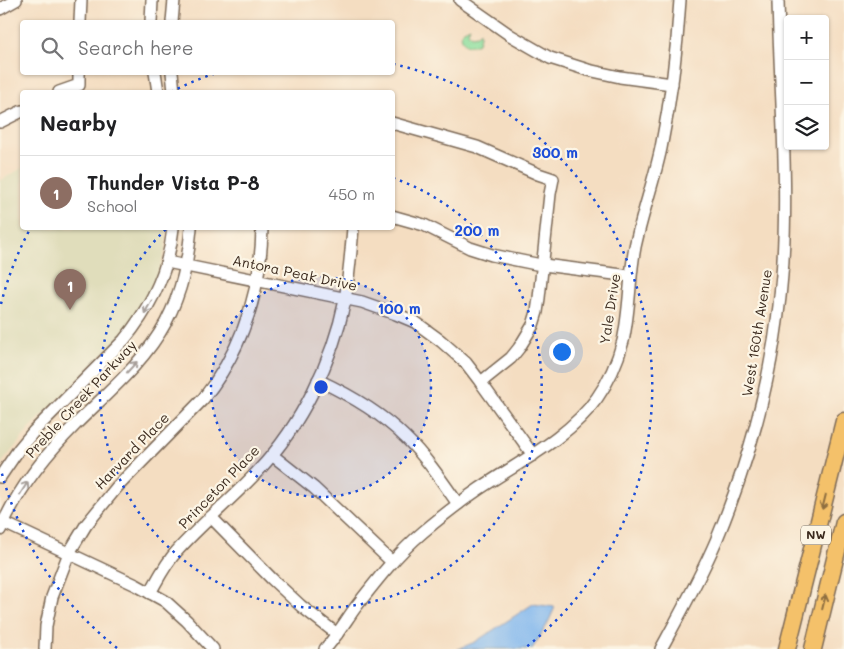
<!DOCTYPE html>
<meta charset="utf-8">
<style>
:root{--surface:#fff;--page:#f6f6f6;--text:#202124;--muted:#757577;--line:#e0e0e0;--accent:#b5179e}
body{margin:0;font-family:Mali,sans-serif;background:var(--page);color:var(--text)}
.controls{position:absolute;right:15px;top:15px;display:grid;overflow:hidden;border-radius:5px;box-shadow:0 1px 4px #0004}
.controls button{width:45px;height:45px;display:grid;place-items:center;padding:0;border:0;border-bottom:1px solid var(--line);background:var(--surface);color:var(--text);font:25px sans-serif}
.you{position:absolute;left:561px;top:351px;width:18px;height:18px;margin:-12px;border:4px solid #fff;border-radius:50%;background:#1a73e8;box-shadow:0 0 0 8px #1a73e833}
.badge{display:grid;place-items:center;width:32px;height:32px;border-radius:50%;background:var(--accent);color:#fff;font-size:16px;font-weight:700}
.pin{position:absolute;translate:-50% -41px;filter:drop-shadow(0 1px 2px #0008)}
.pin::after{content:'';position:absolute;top:26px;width:18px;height:15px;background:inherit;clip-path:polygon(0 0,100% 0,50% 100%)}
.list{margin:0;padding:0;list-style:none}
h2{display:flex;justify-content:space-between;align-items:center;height:65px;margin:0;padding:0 20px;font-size:21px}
h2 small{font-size:16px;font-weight:400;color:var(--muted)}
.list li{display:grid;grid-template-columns:32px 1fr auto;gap:15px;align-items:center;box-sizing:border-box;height:75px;padding:0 20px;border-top:1px solid var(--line)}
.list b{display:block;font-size:19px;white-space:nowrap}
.list p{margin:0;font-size:16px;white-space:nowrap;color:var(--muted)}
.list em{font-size:16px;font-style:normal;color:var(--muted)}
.icon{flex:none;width:28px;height:28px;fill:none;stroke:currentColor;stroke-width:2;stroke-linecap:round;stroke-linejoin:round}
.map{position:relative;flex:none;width:844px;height:649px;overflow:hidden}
.search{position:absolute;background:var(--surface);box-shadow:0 1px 4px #0004;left:20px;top:20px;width:375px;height:55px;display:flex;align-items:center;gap:12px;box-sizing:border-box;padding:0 18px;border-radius:5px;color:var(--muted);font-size:19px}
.panel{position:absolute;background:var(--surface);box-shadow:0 1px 4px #0004;left:20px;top:90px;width:375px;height:140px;border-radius:5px}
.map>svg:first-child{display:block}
</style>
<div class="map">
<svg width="844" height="649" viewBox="0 0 844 649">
<rect width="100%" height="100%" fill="#fcf5e5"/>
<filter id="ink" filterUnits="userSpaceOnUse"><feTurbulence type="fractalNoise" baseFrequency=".02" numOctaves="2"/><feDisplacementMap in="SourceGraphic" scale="10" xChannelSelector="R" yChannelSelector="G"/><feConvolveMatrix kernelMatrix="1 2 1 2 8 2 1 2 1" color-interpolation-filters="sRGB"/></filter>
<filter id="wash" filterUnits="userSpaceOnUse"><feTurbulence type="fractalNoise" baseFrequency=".0096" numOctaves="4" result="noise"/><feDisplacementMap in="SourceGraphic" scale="20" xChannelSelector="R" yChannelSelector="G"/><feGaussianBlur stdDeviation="1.12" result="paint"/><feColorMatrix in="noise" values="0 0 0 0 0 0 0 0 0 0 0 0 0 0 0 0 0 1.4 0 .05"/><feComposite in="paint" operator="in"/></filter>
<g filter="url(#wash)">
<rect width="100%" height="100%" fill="#f4ddc1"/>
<polygon fill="#e0ddbb" points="22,168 22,228 167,228 165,251 152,291 127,330 32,426 0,465 0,181"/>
<path fill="#8ede9e" stroke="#64845e" d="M470,27L468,32L471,36L477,35L480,32V36L478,43C468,49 459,42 462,31Z"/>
<polygon fill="#7fb6ee" stroke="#5d7086" points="533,604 555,607 547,625 532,649 458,649 475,642"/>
</g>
<g filter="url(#ink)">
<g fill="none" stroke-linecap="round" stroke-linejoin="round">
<defs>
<g id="minor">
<polyline points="460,0 510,35 550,58 588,70 620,77 672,84"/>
<polyline points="0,9 16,0"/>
<polyline points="80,22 81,0"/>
<polyline points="151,22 152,0"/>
<polyline points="172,22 174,0"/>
<polyline points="155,72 158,92"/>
<polyline points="172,72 174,92"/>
<polyline points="59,92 79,85 79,72"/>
<polyline points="0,122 22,111"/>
<polyline points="392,123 477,147 538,174 553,179 550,194 539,298 537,312 533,325 519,348 511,358 481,382"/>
<polyline points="392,216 424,225 470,248 492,255 536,264 630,276"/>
<polyline points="167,262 362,302 396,314 415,322 441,341 466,363 479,380 533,455"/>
<path d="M318,380C350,395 380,412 405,437C426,457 442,481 458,504"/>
<polyline points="272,455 314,488 392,562"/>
<path d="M0,477L19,449L34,431L124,340C151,307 169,270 173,228"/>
<polyline points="211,517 272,579 301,606 337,634"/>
<polyline points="0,521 136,585 165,601 187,621 213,649"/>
<path d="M0,530C17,491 45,455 75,425C107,393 144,363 166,322C182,291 188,262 191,228"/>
<path d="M150,593C158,579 165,564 177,551C202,523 232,499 258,471C301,426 333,360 345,300C349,276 351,252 353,228"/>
<path d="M45,649L46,626L52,597L69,553L86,525L117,487L203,399C243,349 261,291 262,228"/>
<path d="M325,649C336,637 345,622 355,608C376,581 397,554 423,532C441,517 460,502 479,489C519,462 569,438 597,398C609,381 618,360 623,341C630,310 629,278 635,247C642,214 654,181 661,148C671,99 677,50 680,0"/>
<path d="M661,649C680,614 700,578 716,541C751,457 775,367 782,275C789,184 780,92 778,0"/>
</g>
<g id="highway">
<polyline points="787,649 844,421"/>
<polyline points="813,649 844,522"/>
</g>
</defs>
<use href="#minor" stroke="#7c6957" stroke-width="14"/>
<use href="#highway" stroke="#7c6957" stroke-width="19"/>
<use href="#minor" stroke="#fff" stroke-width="11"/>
<use href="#highway" stroke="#f4c16a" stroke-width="16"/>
</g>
<defs><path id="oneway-shaft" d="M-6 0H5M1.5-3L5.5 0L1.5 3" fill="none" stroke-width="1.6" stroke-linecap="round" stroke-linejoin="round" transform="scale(1.25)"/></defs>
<g stroke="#a79f9a">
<use href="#oneway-shaft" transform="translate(148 307) rotate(119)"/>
<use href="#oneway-shaft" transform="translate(132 367) rotate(-47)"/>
<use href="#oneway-shaft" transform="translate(24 488) rotate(-58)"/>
</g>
<g stroke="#8e6e40">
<use href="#oneway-shaft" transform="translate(824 502) rotate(104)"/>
<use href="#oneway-shaft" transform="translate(824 602) rotate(-76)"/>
</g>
</g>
<circle cx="321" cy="387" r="110" fill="#1d4ed8" fill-opacity=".12"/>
<g fill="none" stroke="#1d4ed8" stroke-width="2.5" stroke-dasharray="2.5 5">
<circle cx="321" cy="387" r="110"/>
<path d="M393 178A221 221 0 1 1 167 228"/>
<path d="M117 648A331 331 0 0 1 1 470M1 304A331 331 0 0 1 30 229M171 92A331 331 0 0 1 216 73M393 64A331 331 0 0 1 525 648"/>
</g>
<g text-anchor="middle" stroke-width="4.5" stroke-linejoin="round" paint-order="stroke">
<rect fill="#fcf5e5" stroke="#75675a" stroke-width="1" x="801" y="525.5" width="30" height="19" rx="4"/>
<g font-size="12" font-weight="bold" fill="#3b2a1e">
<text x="816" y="539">NW</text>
</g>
<g font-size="14" fill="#3b2a1e" stroke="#fcf5e5">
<text transform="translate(295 273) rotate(12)" y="5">Antora Peak Drive</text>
<text transform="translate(610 309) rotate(-81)" y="5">Yale Drive</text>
<text transform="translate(757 333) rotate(-81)" y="5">West 160th Avenue</text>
<text transform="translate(81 399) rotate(-47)" y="5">Preble Creek Parkway</text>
<text transform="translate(132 451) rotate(-46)" y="5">Harvard Place</text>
<text transform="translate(219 487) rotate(-46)" y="5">Princeton Place</text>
</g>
</g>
<circle cx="321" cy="387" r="8" fill="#1d4ed8" stroke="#fcf5e5" stroke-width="2.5"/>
<g font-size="15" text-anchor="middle" font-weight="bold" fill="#1d4ed8" stroke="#fcf5e5" stroke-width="4.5" stroke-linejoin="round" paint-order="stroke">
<text x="555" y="158">300 m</text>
<text x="477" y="236">200 m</text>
<text x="399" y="314">100 m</text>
</g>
</svg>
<div class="controls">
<button>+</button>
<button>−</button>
<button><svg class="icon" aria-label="layers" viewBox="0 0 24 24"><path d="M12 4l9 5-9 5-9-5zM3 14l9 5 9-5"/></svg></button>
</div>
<div class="you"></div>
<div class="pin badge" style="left:70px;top:310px;background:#8d6e63">1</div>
<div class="search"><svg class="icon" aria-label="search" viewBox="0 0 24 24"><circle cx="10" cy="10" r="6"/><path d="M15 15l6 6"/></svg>Search here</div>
<section class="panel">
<h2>Nearby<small></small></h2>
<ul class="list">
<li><span class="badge" style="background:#8d6e63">1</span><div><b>Thunder Vista P-8</b><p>School</p></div><em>450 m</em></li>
</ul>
</section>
</div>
